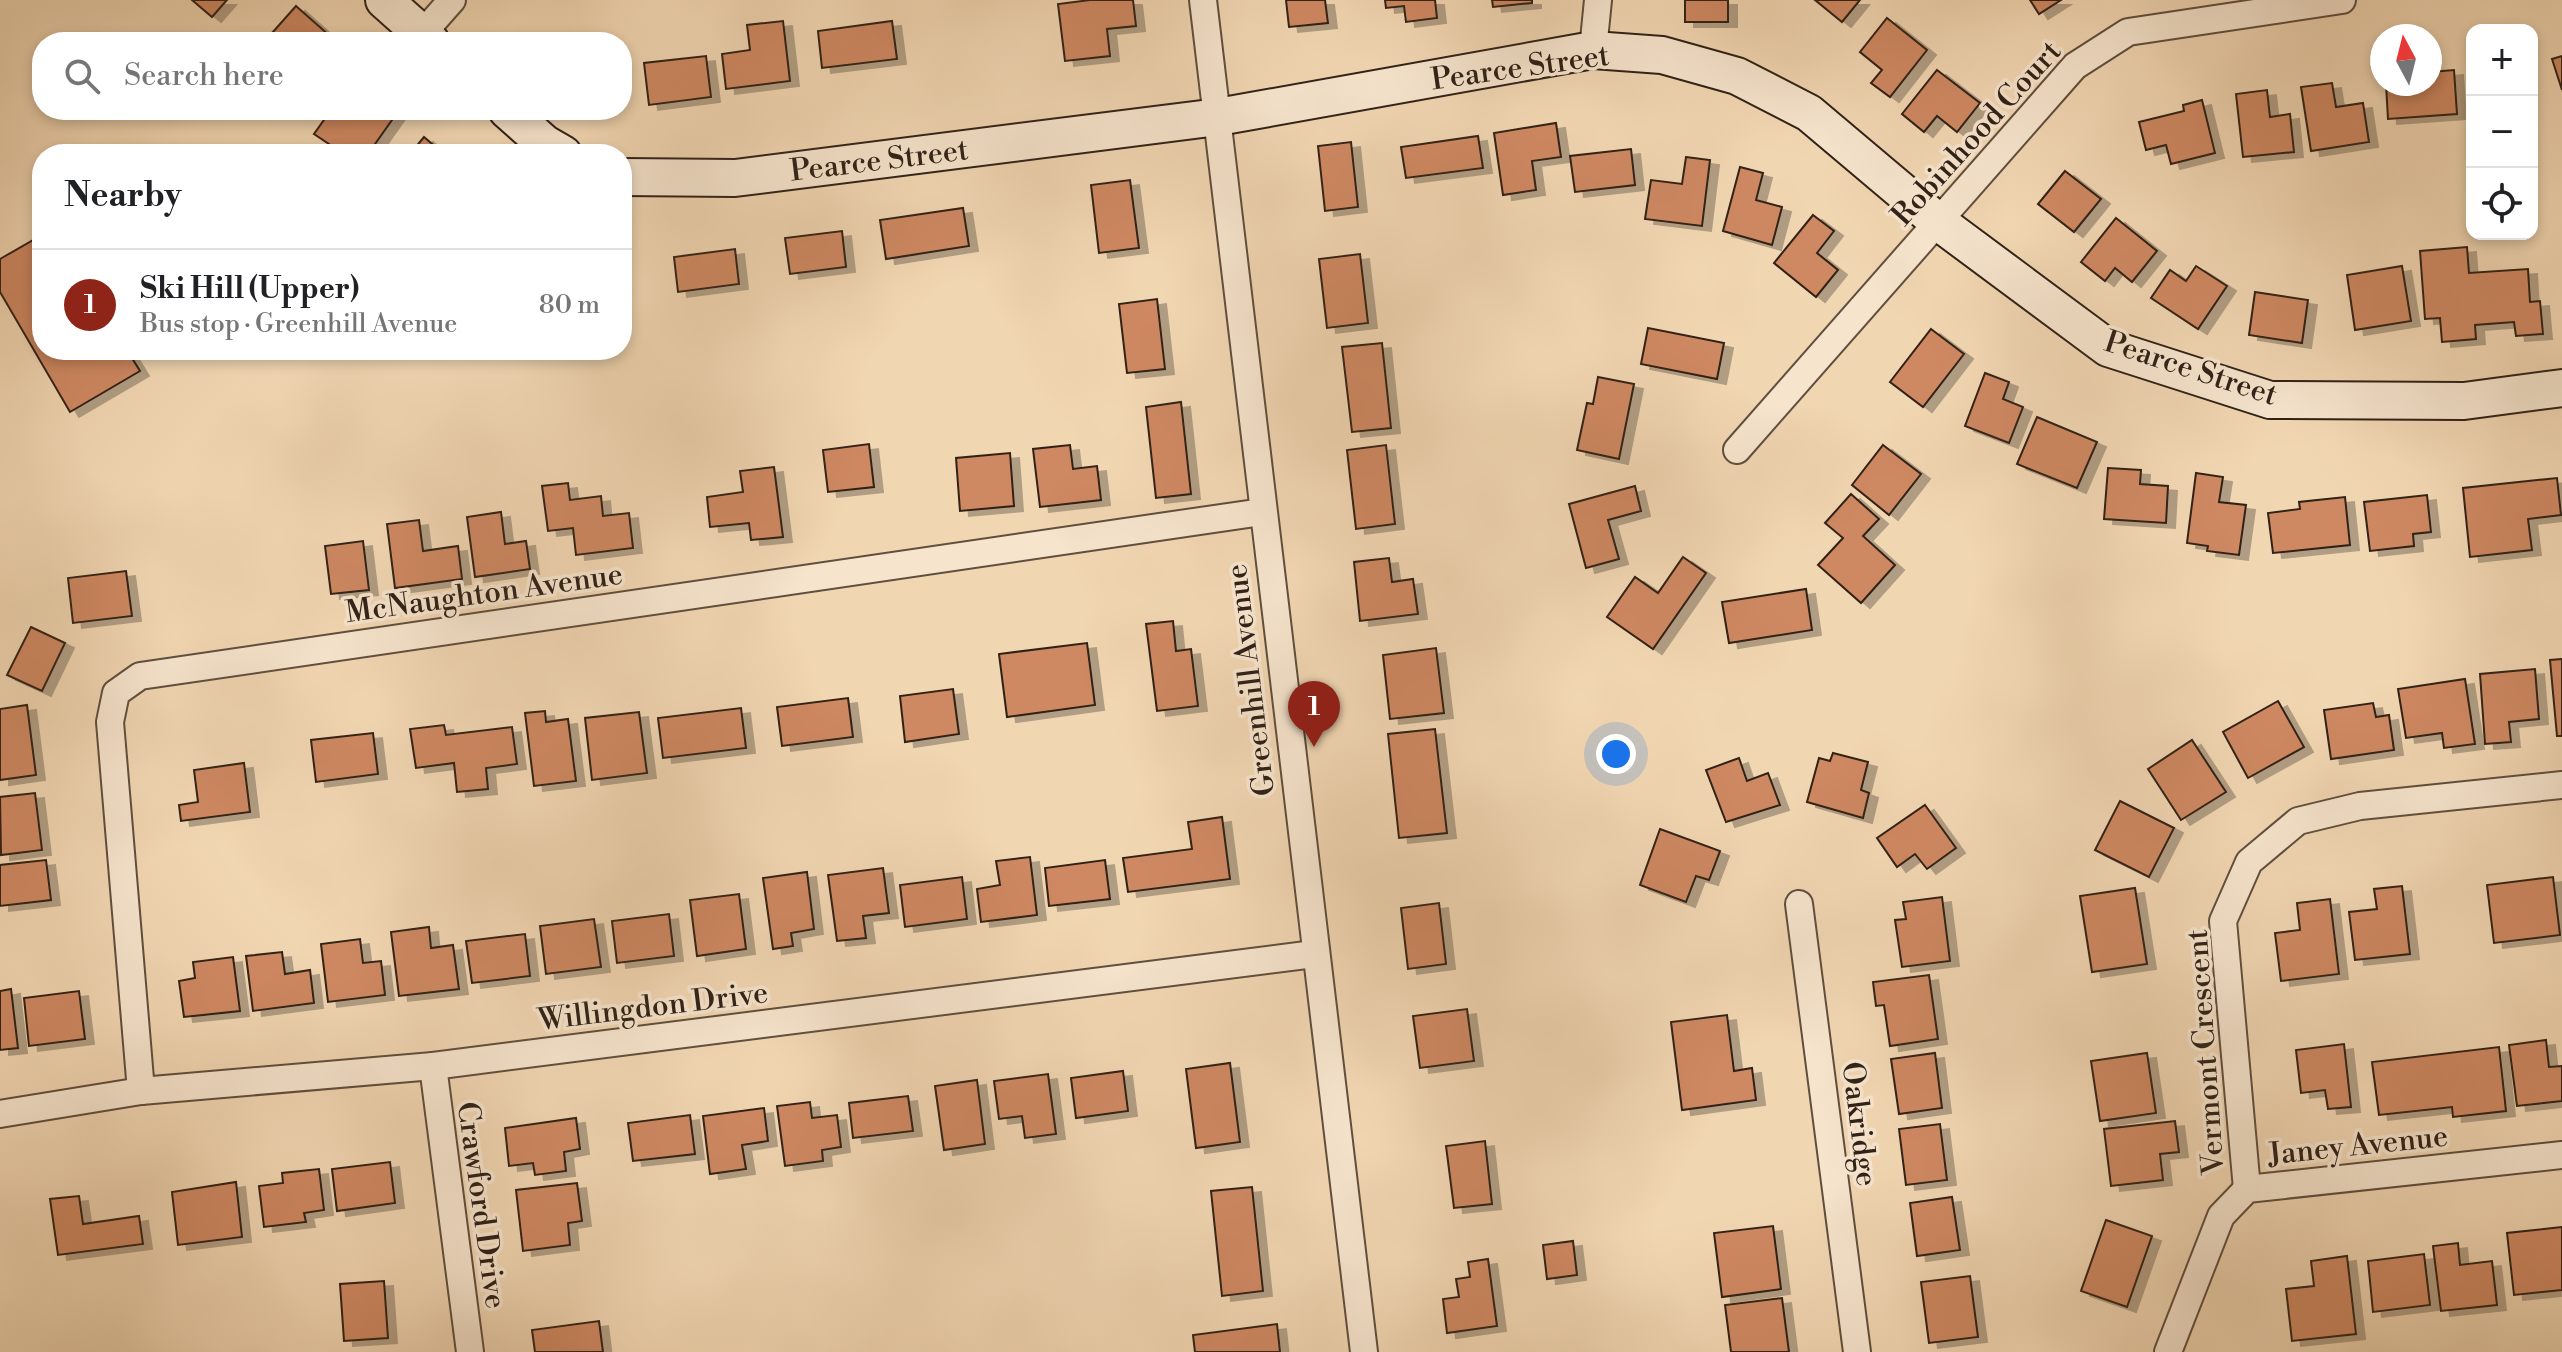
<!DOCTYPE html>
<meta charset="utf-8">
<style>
:root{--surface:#fff;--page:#f6f6f6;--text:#202124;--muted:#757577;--line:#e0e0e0;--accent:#8f2418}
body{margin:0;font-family:"Libre Bodoni",serif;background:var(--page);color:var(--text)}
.controls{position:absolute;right:24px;top:24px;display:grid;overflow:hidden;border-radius:16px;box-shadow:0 4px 12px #0003}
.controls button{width:72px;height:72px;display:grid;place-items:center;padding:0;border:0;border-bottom:2px solid var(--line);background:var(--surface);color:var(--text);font:40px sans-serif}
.compass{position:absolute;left:2370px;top:24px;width:72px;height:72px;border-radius:50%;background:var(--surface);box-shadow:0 4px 12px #0003;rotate:353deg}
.you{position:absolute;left:1616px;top:754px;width:28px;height:28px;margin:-20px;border:6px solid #fff;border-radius:50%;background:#1a73e8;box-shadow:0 0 0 12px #1a73e833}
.badge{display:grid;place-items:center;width:52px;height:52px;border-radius:50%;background:var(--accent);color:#fff;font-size:26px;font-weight:700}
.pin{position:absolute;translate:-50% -66px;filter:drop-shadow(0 2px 4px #0008)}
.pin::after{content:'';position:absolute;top:42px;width:28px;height:24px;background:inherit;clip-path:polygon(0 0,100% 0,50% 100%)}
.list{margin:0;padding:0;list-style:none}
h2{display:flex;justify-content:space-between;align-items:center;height:104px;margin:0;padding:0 32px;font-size:34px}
h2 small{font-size:26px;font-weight:400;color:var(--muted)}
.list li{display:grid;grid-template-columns:52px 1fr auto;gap:24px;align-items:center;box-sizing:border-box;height:112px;padding:0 32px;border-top:2px solid var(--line)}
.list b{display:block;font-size:30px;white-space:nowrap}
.list p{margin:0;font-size:26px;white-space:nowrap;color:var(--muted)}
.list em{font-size:26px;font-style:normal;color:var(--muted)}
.icon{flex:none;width:44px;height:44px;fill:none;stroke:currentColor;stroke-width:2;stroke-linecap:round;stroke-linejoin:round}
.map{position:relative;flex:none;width:2562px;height:1352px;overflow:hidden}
.search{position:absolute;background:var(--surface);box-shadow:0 4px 12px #0003;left:32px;top:32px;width:600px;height:88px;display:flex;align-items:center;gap:20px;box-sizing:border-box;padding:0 28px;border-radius:32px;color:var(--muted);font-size:30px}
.panel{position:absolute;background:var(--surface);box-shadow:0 4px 12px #0003;left:32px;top:144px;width:600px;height:216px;border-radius:32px}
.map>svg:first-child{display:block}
</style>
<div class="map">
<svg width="2562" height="1352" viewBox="0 0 2562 1352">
<defs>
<filter id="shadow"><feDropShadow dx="9" dy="5" stdDeviation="0" flood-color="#0004"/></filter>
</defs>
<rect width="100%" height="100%" fill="#f1d6b2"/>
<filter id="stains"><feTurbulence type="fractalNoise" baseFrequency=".0025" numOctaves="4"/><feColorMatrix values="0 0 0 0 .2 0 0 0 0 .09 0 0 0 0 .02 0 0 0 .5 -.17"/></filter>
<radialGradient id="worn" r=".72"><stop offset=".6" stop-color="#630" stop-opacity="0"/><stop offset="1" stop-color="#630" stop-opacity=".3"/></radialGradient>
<g fill="#ce8862" stroke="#302117" stroke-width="2" filter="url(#shadow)">
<polygon points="192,0 227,0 212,17"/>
<polygon points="1090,0 1133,0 1136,26 1107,29 1110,56 1065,61 1058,4"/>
<polygon points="1286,0 1325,0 1328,23 1289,27"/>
<polygon points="1385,0 1435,0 1437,18 1406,22 1404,6 1386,8"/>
<polygon points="1492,0 1532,0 1532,3 1493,7"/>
<rect x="1685" y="0" width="43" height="22"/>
<polygon points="1815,0 1860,0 1842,22"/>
<polygon points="2030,0 2061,0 2039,14"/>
<polygon points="296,6 330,36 324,42 264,42"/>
<polygon points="1887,18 1927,50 1890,97 1871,83 1882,70 1860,52"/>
<polygon points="783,21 790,81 726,89 722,54 750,50 747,25"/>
<polygon points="892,21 897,59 822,68 818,31"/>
<polygon points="706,56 711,97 649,105 644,63"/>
<polygon points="2562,56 2562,90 2552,59"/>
<polygon points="1937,70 1980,103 1957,132 1937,116 1924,132 1902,114"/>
<polygon points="2454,70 2457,114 2388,119 2386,84 2430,84 2430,72"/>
<polygon points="2332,83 2336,107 2363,103 2369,142 2311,151 2301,87"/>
<polygon points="2267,90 2270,117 2290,114 2294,152 2243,157 2236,94"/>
<polygon points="2202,100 2215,153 2171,164 2166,145 2146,150 2139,122 2184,111 2183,105"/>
<polygon points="331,110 349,110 360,118 366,110 399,110 368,154 344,154 314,134"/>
<polygon points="1556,123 1561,157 1532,161 1536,190 1503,195 1494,133"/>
<polygon points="1478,136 1483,168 1406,178 1401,147"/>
<polygon points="424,137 444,154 410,154"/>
<polygon points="1351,142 1358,207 1325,211 1318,146"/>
<polygon points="1631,149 1635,185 1575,192 1570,156"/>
<polygon points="1686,157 1710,160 1702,226 1645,219 1651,180 1682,184"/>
<polygon points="1740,167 1763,173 1756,200 1782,207 1772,245 1723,231"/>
<polygon points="2065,171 2101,199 2074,232 2038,204"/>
<polygon points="1130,180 1139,248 1099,253 1091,185"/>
<polygon points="963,208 969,246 886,259 880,220"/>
<polygon points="1813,215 1834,231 1817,253 1838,270 1816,297 1774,263"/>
<polygon points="2116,218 2157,251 2132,282 2115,268 2105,281 2081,262"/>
<polygon points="842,231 846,267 790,274 785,238"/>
<polygon points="42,235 42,350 127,350 140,371 70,412 0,292 0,259"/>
<polygon points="2467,247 2469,273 2528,269 2530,302 2540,301 2543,334 2516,336 2514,322 2475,325 2476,339 2442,342 2440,318 2425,319 2420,251"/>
<polygon points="735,249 739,284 678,292 674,257"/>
<polygon points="1360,254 1368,323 1327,328 1319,259"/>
<polygon points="2196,266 2227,286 2198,329 2151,298 2170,270 2186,281"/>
<polygon points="2402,266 2411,321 2355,330 2347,275"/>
<polygon points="2255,292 2308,300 2302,343 2249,335"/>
<polygon points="1157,299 1165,369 1127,373 1119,304"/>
<polygon points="1648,328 1724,343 1717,379 1641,364"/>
<polygon points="1931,329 1964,354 1923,407 1890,382"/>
<polygon points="1382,343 1391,428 1352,432 1342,347"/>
<polygon points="1985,373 2009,382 2003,399 2023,407 2009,443 1965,426"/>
<polygon points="1598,377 1634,384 1619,459 1577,450 1587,403 1593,404"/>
<polygon points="1181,402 1191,494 1156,498 1146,407"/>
<polygon points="2037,417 2097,442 2077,488 2017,464"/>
<polygon points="869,444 874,487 828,492 823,450"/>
<polygon points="1070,445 1073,469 1097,466 1101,500 1040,507 1033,449"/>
<polygon points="1386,445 1395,524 1356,529 1347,450"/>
<polygon points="1883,445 1921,474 1889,515 1852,485"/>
<polygon points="1010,453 1014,506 960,511 956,458"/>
<polygon points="774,467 783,537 751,540 749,523 710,527 707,497 743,492 740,471"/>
<polygon points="2108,468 2141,470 2140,484 2168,486 2166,523 2104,519"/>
<polygon points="2196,473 2223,477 2219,502 2246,505 2239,555 2207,551 2208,546 2187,543"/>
<polygon points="2557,478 2561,515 2528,519 2532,550 2470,557 2463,488"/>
<polygon points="568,483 570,500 601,496 603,516 629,513 633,548 576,555 573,528 548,531 542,486"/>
<polygon points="1635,486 1641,511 1608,520 1619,559 1586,568 1569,504"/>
<polygon points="1851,494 1879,519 1863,536 1895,565 1861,603 1818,565 1843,538 1825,523"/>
<polygon points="2427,495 2431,532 2413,534 2414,546 2370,551 2364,502"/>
<polygon points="2345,497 2350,545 2273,553 2268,513 2300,509 2299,502"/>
<polygon points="501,512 505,544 526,541 530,569 475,577 467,517"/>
<polygon points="419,520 423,551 458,546 462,579 395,588 387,524"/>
<polygon points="363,541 369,590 331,594 325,546"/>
<polygon points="1683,557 1706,573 1653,649 1607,617 1635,577 1658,593"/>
<polygon points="1389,558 1392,582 1413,579 1418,614 1360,621 1354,562"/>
<polygon points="126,571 132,616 73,623 68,578"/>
<polygon points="1806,589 1812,630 1729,643 1722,602"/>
<polygon points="1173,621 1176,651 1191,649 1198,706 1157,711 1146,624"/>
<polygon points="31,627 65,643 42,691 7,675"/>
<polygon points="1087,643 1095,705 1007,717 999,654"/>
<polygon points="1436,648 1444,713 1390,719 1383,655"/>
<polygon points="2562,659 2562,736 2557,736 2550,660"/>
<polygon points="2535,669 2539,719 2509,722 2511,742 2485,744 2480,674"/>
<polygon points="2465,679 2475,744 2444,748 2442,733 2406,738 2398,689"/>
<polygon points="953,689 959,734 905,742 900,696"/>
<polygon points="848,698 853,737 782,746 777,707"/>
<polygon points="2278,701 2304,747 2248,778 2223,732"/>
<polygon points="2373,703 2376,717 2389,715 2394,750 2331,759 2324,710"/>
<polygon points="27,705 36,775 0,780 0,709"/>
<polygon points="741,708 746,748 663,758 658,718"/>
<polygon points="545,711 546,722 568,719 576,781 534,786 525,713"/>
<polygon points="639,712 647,773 592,780 585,718"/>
<polygon points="444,725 446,735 512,727 517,764 486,768 488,789 457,792 454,763 416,768 410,729"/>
<polygon points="1435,729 1447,833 1399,838 1388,734"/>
<polygon points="373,733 378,774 316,782 311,740"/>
<polygon points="2192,740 2226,792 2181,820 2148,769"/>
<polygon points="1833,753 1868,762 1861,790 1869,793 1863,818 1807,802 1819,758 1830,761"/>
<polygon points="1739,758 1747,781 1768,773 1780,805 1726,822 1706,770"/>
<polygon points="244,763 250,812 181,821 179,805 198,802 194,770"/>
<polygon points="35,793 42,850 1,855 0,797"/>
<polygon points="2120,801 2174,828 2149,877 2095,850"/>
<polygon points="1925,805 1956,848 1927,869 1915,854 1897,867 1877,838"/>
<polygon points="1222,817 1230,879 1128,892 1123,858 1192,849 1188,822"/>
<polygon points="1660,829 1720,851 1709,880 1696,876 1686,902 1640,885"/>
<polygon points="1030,857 1037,915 981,922 977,889 1000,885 996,861"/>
<polygon points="46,860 51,900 0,906 0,865"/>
<polygon points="1105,860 1110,899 1049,906 1045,868"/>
<polygon points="883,868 889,913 863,916 866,938 837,941 828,875"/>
<polygon points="807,872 814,929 791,933 793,946 773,949 763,878"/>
<polygon points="962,877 967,919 905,927 900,885"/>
<polygon points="2553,877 2560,935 2494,943 2487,885"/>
<polygon points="2402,886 2410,954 2355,960 2349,912 2377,909 2374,889"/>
<polygon points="2135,888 2147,964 2092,972 2080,896"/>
<polygon points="739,894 746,949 697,956 690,900"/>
<polygon points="1942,897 1950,961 1902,967 1895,920 1906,919 1903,902"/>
<polygon points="2330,899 2339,974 2281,981 2275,933 2300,930 2297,903"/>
<polygon points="1439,903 1446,964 1408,969 1401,908"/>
<polygon points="669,914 674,956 617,963 612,921"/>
<polygon points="594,919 601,967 546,974 540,926"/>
<polygon points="429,927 431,948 453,945 459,989 399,996 391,932"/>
<polygon points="525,934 530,976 472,983 466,941"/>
<polygon points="360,939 363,963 381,961 385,995 328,1002 321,944"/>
<polygon points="282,952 285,974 310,970 314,1003 253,1011 246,956"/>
<polygon points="233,957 240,1011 184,1017 179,981 195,978 193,962"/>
<polygon points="1929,975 1938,1039 1890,1046 1884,1005 1876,1006 1873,982"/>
<polygon points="11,989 18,1048 0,1050 0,991"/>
<polygon points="79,991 85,1039 29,1046 24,998"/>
<polygon points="1467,1009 1474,1061 1420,1068 1413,1016"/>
<polygon points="1727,1015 1734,1071 1752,1068 1756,1100 1682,1110 1671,1022"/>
<polygon points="2546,1040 2549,1067 2562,1066 2562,1101 2517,1106 2509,1045"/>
<polygon points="2344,1044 2351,1107 2328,1109 2325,1090 2301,1093 2296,1050"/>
<polygon points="2499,1047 2506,1111 2453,1117 2452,1107 2379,1115 2372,1062"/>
<polygon points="1935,1053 1942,1108 1899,1114 1891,1059"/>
<polygon points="2147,1053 2156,1113 2100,1121 2091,1061"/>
<polygon points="1230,1063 1240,1142 1196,1148 1186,1069"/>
<polygon points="1123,1071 1128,1111 1076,1118 1071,1078"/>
<polygon points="1048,1074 1056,1134 1025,1138 1022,1116 999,1119 994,1081"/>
<polygon points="977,1080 985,1144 944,1150 935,1086"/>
<polygon points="908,1096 913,1131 853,1138 849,1103"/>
<polygon points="810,1102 812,1118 837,1115 841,1147 822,1150 823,1161 785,1166 777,1106"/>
<polygon points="764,1108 768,1141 742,1145 746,1169 710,1174 703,1116"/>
<polygon points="690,1115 695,1154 633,1161 628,1123"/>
<polygon points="576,1118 580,1149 564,1152 566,1171 535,1175 533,1163 509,1166 505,1128"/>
<polygon points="2175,1121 2179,1152 2160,1154 2163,1180 2111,1186 2104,1129"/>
<polygon points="1940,1124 1947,1180 1906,1185 1899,1129"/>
<polygon points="1485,1141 1492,1204 1454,1208 1446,1146"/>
<polygon points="390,1162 395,1203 337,1211 332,1169"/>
<polygon points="319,1169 324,1210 304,1213 306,1222 264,1227 259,1186 283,1183 282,1173"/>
<polygon points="236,1182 242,1237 178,1245 172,1192"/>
<polygon points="577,1183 582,1221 568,1223 570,1245 523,1251 516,1190"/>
<polygon points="1252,1187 1263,1291 1222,1296 1211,1191"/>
<polygon points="79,1196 83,1224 139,1216 143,1244 58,1255 50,1199"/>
<polygon points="1952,1197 1960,1250 1917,1256 1910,1203"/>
<polygon points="2106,1220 2152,1236 2127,1307 2081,1291"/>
<polygon points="1773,1226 1781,1289 1722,1297 1714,1233"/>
<polygon points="2562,1227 2562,1290 2514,1295 2507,1233"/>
<polygon points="1573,1241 1577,1275 1547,1279 1543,1245"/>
<polygon points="2458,1243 2460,1265 2492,1261 2497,1305 2441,1311 2433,1246"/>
<polygon points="2424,1254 2430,1305 2373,1312 2368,1261"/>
<polygon points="2347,1256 2356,1334 2292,1341 2286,1289 2314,1286 2311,1261"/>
<polygon points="1488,1259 1497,1326 1447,1333 1443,1299 1459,1297 1456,1279 1470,1277 1468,1262"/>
<polygon points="1970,1276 1978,1337 1929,1343 1921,1282"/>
<polygon points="384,1281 388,1338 344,1341 340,1284"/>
<polygon points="1782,1298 1789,1352 1731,1352 1725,1305"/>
<polygon points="599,1321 603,1352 535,1352 532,1330"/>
<polygon points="1277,1324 1280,1352 1195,1352 1193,1335"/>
</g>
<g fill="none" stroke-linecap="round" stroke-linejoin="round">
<defs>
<g id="street">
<polyline points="1203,0 1364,1352"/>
<polyline points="422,34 452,0"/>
<polyline points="1593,50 1598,0"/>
<polyline points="1737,450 2075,66 2128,32 2342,0"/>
<polyline points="1799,904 1857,1352"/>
<polyline points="433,1066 470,1352"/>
<polyline points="141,1091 110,722 116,693 140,676 1262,512"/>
<polyline points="0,1114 141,1091 433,1066 1314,954"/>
<polyline points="2247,1189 2223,921 2249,862 2298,821 2360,806 2562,785"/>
<polyline points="2168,1352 2221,1216 2247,1189 2562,1155"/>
</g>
<g id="secondary">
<polyline points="384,0 431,42"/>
<polyline points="507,110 544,143 563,154"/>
<polyline points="622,177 735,178 1218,117 1593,50 1662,55 1737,76 1809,113 1937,221 2108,348 2270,400 2464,401 2562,388"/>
</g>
</defs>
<use href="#street" stroke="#604e3e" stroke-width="30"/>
<use href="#secondary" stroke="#302117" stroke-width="40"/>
<use href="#street" stroke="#f6e4cd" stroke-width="26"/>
<use href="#secondary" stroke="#f6e4cd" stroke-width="36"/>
</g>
<g text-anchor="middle" stroke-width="7" stroke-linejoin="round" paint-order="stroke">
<g font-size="30" fill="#302117" stroke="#f6e4cd">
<text transform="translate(1520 67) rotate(-8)" y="10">Pearce Street</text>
<text transform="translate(1976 133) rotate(-48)" y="10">Robinhood Court</text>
<text transform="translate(879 160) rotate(-7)" y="10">Pearce Street</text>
<text transform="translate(2191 368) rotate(18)" y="10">Pearce Street</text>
<text transform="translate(484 593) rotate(-8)" y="10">McNaughton Avenue</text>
<text transform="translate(1250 680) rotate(-97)" y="10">Greenhill Avenue</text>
<text transform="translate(653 1006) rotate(-7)" y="10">Willingdon Drive</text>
<text transform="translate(2205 1052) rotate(-94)" y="10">Vermont Crescent</text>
<text transform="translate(1860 1124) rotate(83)" y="10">Oakridge</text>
<text transform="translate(2358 1145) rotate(-6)" y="10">Janey Avenue</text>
<text transform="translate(482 1205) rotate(82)" y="10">Crawford Drive</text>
</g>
</g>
<rect width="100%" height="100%" filter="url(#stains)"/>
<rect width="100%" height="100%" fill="url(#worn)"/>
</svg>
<div class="controls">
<button>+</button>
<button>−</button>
<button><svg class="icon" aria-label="locate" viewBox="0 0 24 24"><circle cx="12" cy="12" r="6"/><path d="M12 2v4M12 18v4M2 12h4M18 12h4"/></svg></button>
</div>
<svg class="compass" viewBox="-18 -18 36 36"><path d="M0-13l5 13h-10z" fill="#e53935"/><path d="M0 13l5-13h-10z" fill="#757577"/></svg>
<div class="you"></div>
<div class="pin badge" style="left:1314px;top:747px">1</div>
<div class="search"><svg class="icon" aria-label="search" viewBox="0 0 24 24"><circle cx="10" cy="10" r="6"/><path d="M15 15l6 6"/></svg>Search here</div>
<section class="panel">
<h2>Nearby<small></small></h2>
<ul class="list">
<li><span class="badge">1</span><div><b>Ski Hill (Upper)</b><p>Bus stop · Greenhill Avenue</p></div><em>80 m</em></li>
</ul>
</section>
</div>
